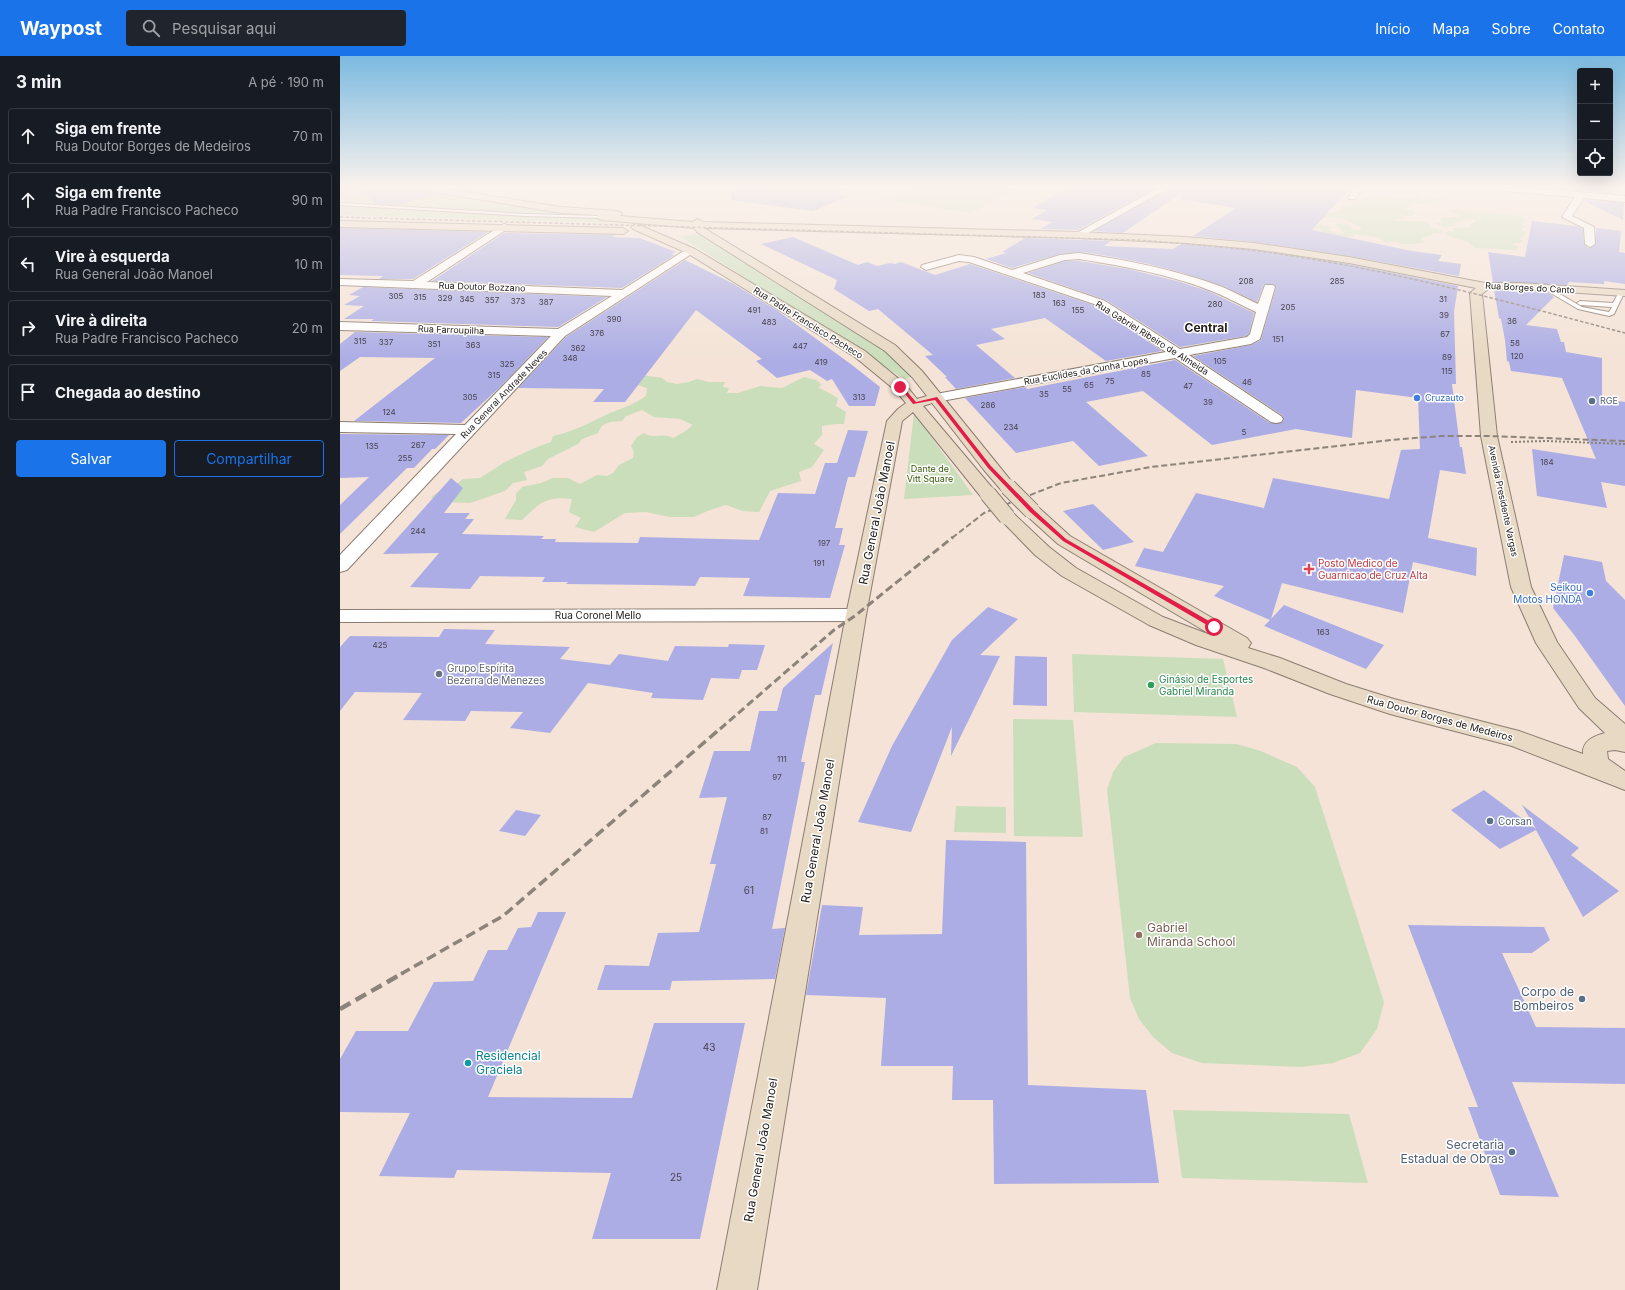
<!DOCTYPE html>
<html lang="pt">
<meta charset="utf-8">
<style>
:root{--surface:#171b24;--page:#20242c;--text:#f1f3f6;--muted:#9ea1a6;--line:#363941;--accent:#1a73e8}
body{margin:0;font-family:Inter,sans-serif;background:var(--page);color:var(--text)}
.controls{position:absolute;right:12px;top:12px;display:grid;overflow:hidden;border-radius:4px;box-shadow:0 4px 16px #0002}
.controls button{width:36px;height:36px;display:grid;place-items:center;padding:0;border:0;border-bottom:1px solid var(--line);background:var(--surface);color:var(--text);font:20px sans-serif}
.stop{position:absolute;width:12px;height:12px;margin:-9px;border:3px solid #e11d48;border-radius:50%;background:#fff}
.stop.end{background:#e11d48;border-color:#fff;box-shadow:0 1px 4px #0008}
.list{margin:0;padding:0;list-style:none}
h2{display:flex;justify-content:space-between;align-items:center;height:52px;margin:0;padding:0 16px;font-size:17px}
h2 small{font-size:13px;font-weight:400;color:var(--muted)}
.list li{display:grid;grid-template-columns:26px 1fr auto;gap:12px;align-items:center;box-sizing:border-box;height:56px;margin:0 8px 8px;padding:0 8px;border:1px solid var(--line);border-radius:4px}
.list b{display:block;font-size:15px;white-space:nowrap}
.list p{margin:0;font-size:13px;white-space:nowrap;color:var(--muted)}
.list em{font-size:13px;font-style:normal;color:var(--muted)}
.actions{display:flex;gap:8px;padding:12px 16px}
.actions a{flex:1;padding:9px 0;border:1px solid var(--accent);border-radius:4px;text-align:center;font-size:14px;color:var(--accent)}
.actions .main{background:var(--accent);color:#fff}
.icon{flex:none;width:22px;height:22px;fill:none;stroke:currentColor;stroke-width:2;stroke-linecap:round;stroke-linejoin:round}
.map{position:relative;flex:none;width:1285px;height:1234px;overflow:hidden}
header{display:flex;align-items:center;gap:24px;box-sizing:border-box;height:56px;padding:0 20px;background:var(--accent);color:#fff}
header strong{font-size:19px}
nav{display:flex;gap:22px;margin-inline-start:auto;font-size:14px}
.search{width:280px;height:36px;background:var(--page);display:flex;align-items:center;gap:10px;box-sizing:border-box;padding:0 14px;border-radius:4px;color:var(--muted);font-size:15px}
main{display:flex}
aside{flex:1;background:var(--surface)}
.map>svg:first-child{display:block}
</style>
<header>
<strong>Waypost</strong>
<div class="search"><svg class="icon" aria-label="search" viewBox="0 0 24 24"><circle cx="10" cy="10" r="6"/><path d="M15 15l6 6"/></svg>Pesquisar aqui</div>
<nav><a>Início</a><a>Mapa</a><a>Sobre</a><a>Contato</a></nav>
</header>
<main>
<aside>
<h2>3 min<small>A pé · 190 m</small></h2>
<ul class="list">
<li><svg class="icon" aria-label="ahead" viewBox="0 0 24 24"><path d="M12 20V5M6 11l6-6 6 6"/></svg><div><b>Siga em frente</b><p>Rua Doutor Borges de Medeiros</p></div><em>70 m</em></li>
<li><svg class="icon" aria-label="ahead" viewBox="0 0 24 24"><path d="M12 20V5M6 11l6-6 6 6"/></svg><div><b>Siga em frente</b><p>Rua Padre Francisco Pacheco</p></div><em>90 m</em></li>
<li><svg class="icon" aria-label="left" viewBox="0 0 24 24"><path d="M17 20v-9H6M10 6l-5 5 5 5"/></svg><div><b>Vire à esquerda</b><p>Rua General João Manoel</p></div><em>10 m</em></li>
<li><svg class="icon" aria-label="right" viewBox="0 0 24 24"><path d="M7 20v-9h11M14 6l5 5-5 5"/></svg><div><b>Vire à direita</b><p>Rua Padre Francisco Pacheco</p></div><em>20 m</em></li>
<li><svg class="icon" aria-label="arrive" viewBox="0 0 24 24"><path d="M6 21V4h12l-3 4 3 4H6"/></svg><div><b>Chegada ao destino</b></div></li>
</ul>
<div class="actions"><a class="main">Salvar</a><a>Compartilhar</a></div>
</aside>
<div class="map">
<svg width="1285" height="1234" viewBox="0 0 1285 1234">
<rect width="100%" height="100%" fill="#f4e3d6"/>
<g fill="#cadebb">
<polygon points="0,131 78,131 114,138 246,160 274,167 0,159"/>
<polygon points="570,131 682,131 631,157 541,143"/>
<path d="M1038,139L1059,143L1080,140L1079,143L1085,144L1087,141L1102,142L1105,144L1094,145L1088,148H1069L1072,150L1063,152L1076,156L1075,158L1071,160L1060,159L1065,163H1054L1056,165H1085L1091,169L1089,170L1103,175L1101,177H1094C1090,181 1084,180 1080,183L1085,186L1077,188H1060L1054,185L1048,187L1036,181L1013,178V179L1015,181L997,180L981,177L982,174L975,171L980,169L991,171L988,174L998,178L1005,177L995,169C1001,167 1005,167 1011,170L1012,173L1021,174V172L1005,163L986,160L985,162H979L984,155C991,157 994,157 1001,154L1003,148L1014,150L1010,147L1021,145L1023,142Z"/>
<path d="M1107,153L1182,160L1185,165L1183,168L1185,171L1181,173L1185,176L1184,180L1179,182L1183,185L1179,187L1171,188L1178,191L1176,194L1135,192L1127,185L1108,180L1106,176L1114,175L1113,172L1132,171L1130,169L1136,165L1135,163C1126,162 1121,165 1114,167L1116,169C1108,171 1101,172 1095,167H1102L1100,164L1101,161H1120L1112,154Z"/>
<polygon points="360,177 550,296 575,320 564,323 341,181"/>
<path d="M302,319L322,322L327,326L337,328L349,326L357,323L369,326H385L383,331L389,332L387,337H398L420,330L442,332L464,321L476,324L482,329L478,331L498,342L496,350L506,356L504,368H495L482,370V379L474,388L484,394L472,411L459,416L461,425L430,435L419,456L403,455L386,449L370,454L354,461H330L306,456L285,457L254,476L235,471L241,462L229,456L232,443C206,440 200,447 182,464L165,463L176,444V438L182,431L201,427L213,422H228L240,428L257,419L267,420L273,417L279,409L293,402L294,396L291,390L297,381L304,377C314,384 322,376 333,382L344,376L353,369L340,363L314,361L302,354L286,360L282,365C270,366 263,365 258,377L242,383L238,388L208,403L202,410L184,416L187,424L173,427L165,435L130,447L99,446L91,441L100,435L114,430L123,423L140,422L165,406L197,391L211,386L213,380C233,376 251,366 270,357C283,352 295,348 306,340L307,332L292,327Z"/>
<polygon points="574,357 633,439 564,443"/>
<polygon points="732,598 883,603 897,661 734,656"/>
<polygon points="673,663 733,664 743,781 674,780"/>
<polygon points="816,687 896,688 918,694 957,711 975,731 1044,946 1037,973 1020,997 993,1007 961,1011 862,1007 832,997 813,981 799,963 790,942 767,734 773,716 784,701"/>
<polygon points="616,750 666,751 666,777 614,776"/>
<polygon points="833,1054 1009,1058 1028,1127 842,1122"/>
</g>
<g fill="#acade5">
<polygon points="22,131 77,131 82,135 95,138 59,149 34,147"/>
<polygon points="392,131 512,131 496,138 509,140 473,155 391,144"/>
<polygon points="728,131 817,131 738,174 700,173 713,166 692,163 707,154 693,152"/>
<polygon points="831,131 1011,131 972,174 1072,195 1102,199 1098,205 1121,208 1119,220 1009,200 914,186 853,180 896,152 840,143 841,137 783,177 754,175"/>
<polygon points="1214,131 1262,131 1277,138 1218,133"/>
<polygon points="1245,144 1284,147 1283,164 1244,145"/>
<polygon points="1192,165 1236,170 1243,173 1244,188 1249,192 1256,188 1256,172 1281,175 1279,196 1285,197 1285,228 1264,225 1264,228 1229,226 1227,229 1153,226 1148,196 1185,201"/>
<polygon points="0,172 148,176 73,223 39,223 43,220 0,219"/>
<polygon points="164,177 275,179 272,181 300,182 336,196 331,198 335,199 282,232 92,225"/>
<polygon points="453,181 518,209 527,206 537,210 550,207 555,208 561,206 595,219 630,208 756,250 822,295 766,305 705,262 651,273 665,283 636,289 675,322 616,333 605,321 607,321 585,300 593,299 538,253 529,255 494,233 497,224 421,188"/>
<polygon points="685,182 771,185 764,190 833,193 841,188 914,194 1009,208 1118,230 1114,256 1116,328 1112,328 1120,391 1122,391 1126,418 1100,414 1088,482 1137,492 1136,520 1073,506 1063,557 942,527 931,563 944,549 1044,589 1026,613 924,570 930,564 874,540 884,530 795,510 804,492 823,496 856,437 924,452 933,422 1049,443 1061,394 1080,393 1078,342 1016,334 1012,382 956,373 872,389 803,335 746,346 808,400 759,410 733,385 676,397 625,342 685,331 687,333 835,304 930,367 941,367 944,364 942,359 853,300 911,289 921,284 936,231 934,228 924,228 917,246 883,230 843,217 809,208 757,198 739,196 720,198 672,212 646,203 666,197 662,196"/>
<polygon points="345,204 392,227 438,255 512,309 540,331 535,350 509,350 492,323 487,325 470,314 437,322 416,305 422,303 356,254 285,346 253,346 264,333 178,332 226,281"/>
<polygon points="725,205 739,205 788,213 837,225 868,235 914,257 909,277 906,280 840,291 766,244 688,217"/>
<polygon points="23,231 267,241 218,271 31,265 34,263 4,263 24,250 4,249 20,240 9,239"/>
<polygon points="1154,234 1207,236 1214,241 1186,269 1217,273 1221,286 1224,286 1226,296 1262,302 1262,343 1285,346 1285,430 1261,426 1267,452 1197,440 1192,393 1256,403 1222,322 1171,315 1169,306 1167,305 1165,284 1161,263 1159,262"/>
<polygon points="15,276 208,281 159,332 121,367 14,365 95,302 20,301 0,315 0,288"/>
<polygon points="508,374 528,375 515,421 508,421 495,472 503,472 499,489 505,489 490,542 403,540 410,522 360,521 355,530 312,529 226,528 228,526 202,526 205,521 140,520 130,533 70,531 99,497 43,498 111,422 123,432 104,457 130,457 125,463 134,463 122,478 204,480 201,483 216,483 215,486 298,487 300,481 419,484 438,437 475,438 485,407 497,407"/>
<polygon points="0,378 109,379 95,393 92,393 74,412 67,412 0,478 0,449 29,421 0,422"/>
<polygon points="753,448 794,486 763,494 723,455"/>
<polygon points="1224,499 1262,506 1266,525 1285,544 1285,650 1235,580 1213,552"/>
<polygon points="648,551 678,563 640,599 660,600 611,700 612,671 571,776 518,766 552,690 612,584"/>
<polygon points="104,573 155,574 145,588 230,591 220,603 270,609 279,598 328,605 335,590 388,591 389,588 425,589 417,614 402,614 399,623 371,622 363,644 311,642 313,637 248,627 210,677 170,672 183,656 131,655 125,665 63,664 82,637 15,636 0,655 0,591 10,580 99,581"/>
<polygon points="493,587 481,639 475,639 461,706 465,706 432,873 445,872 435,923 332,925 330,934 257,934 265,909 309,910 318,877 359,876 376,808 370,808 387,741 359,742 374,695 410,695 419,655 437,655 443,632"/>
<polygon points="675,600 707,601 707,650 673,649"/>
<polygon points="1144,734 1196,773 1182,749 1239,792 1231,799 1279,835 1243,861 1196,774 1160,793 1111,754"/>
<polygon points="176,754 201,759 185,780 159,775"/>
<polygon points="606,784 686,786 688,1029 806,1034 819,1127 654,1128 653,1044 612,1044 613,1010 541,1010 546,942 466,939 482,849 523,851 519,879 602,878"/>
<polygon points="198,856 226,856 148,1041 292,1042 314,967 405,967 360,1183 252,1183 271,1117 117,1114 114,1122 39,1120 70,1057 0,1056 0,1003 16,975 68,975 94,926 133,925 148,894 167,894 178,872 191,871"/>
<polygon points="1068,869 1204,871 1210,884 1192,897 1162,897 1196,971 1285,972 1285,1028 1172,1026 1219,1141 1160,1139 1128,1051 1138,1051"/>
</g>
<g fill="none" stroke-linecap="round" stroke-linejoin="round">
<defs>
<g id="lane">
<polygon points="0,147 187,158 262,160 264,161 262,162 187,160 0,149"/>
<polygon points="1204,231 1208,231 1242,251 1269,256 1272,251 1240,249 1237,247 1240,245 1273,247 1279,236 1284,237 1274,258 1269,260 1238,253 1204,233"/>
</g>
<g id="street">
<polygon points="820,131 830,131 741,181 738,182 733,179"/>
<polygon points="1016,131 1024,131 1015,143 1009,143 1008,141"/>
<polygon points="1149,131 1179,131 1285,140 1285,146 1244,142 1232,160 1254,171 1255,188 1250,191 1245,188 1244,172 1222,161 1235,141 1153,134"/>
<polygon points="164,168 167,169 169,171 167,173 87,226 282,234 347,193 351,192 356,195 225,280 7,514 0,516 0,499 116,378 0,376 0,366 125,369 211,280 0,274 0,266 218,273 272,240 0,229 0,223 73,225"/>
<path d="M739,197C786,204 832,213 877,229C891,234 905,242 918,248L925,229H933L935,231L920,283L911,288L849,299L941,360L943,363L941,366L936,367L931,366L835,302L596,346L591,345L589,342L591,339L596,338L826,296L757,249L629,206L619,205L586,214L581,211L582,209L619,199L634,201L672,214L720,199ZM739,203C783,210 828,218 869,234C885,240 901,249 916,256L910,278L907,281L840,293L765,245L683,217L725,204Z"/>
<polygon points="516,553 523,555 526,559 523,563 516,565 0,566 0,554"/>
</g>
<g id="secondary">
<path d="M78,131H96L221,151L277,155L280,156L282,158L280,160L352,166L358,163L363,166L738,176L845,181L914,187L1009,201L1145,227H1179L1285,234V240L1179,233H1148L1142,238L1157,380L1191,531L1217,586L1255,642L1285,668V696L1275,694L1267,695L1268,703L1285,715V734L1172,690L1050,658L990,638L924,612L856,589L809,569L722,520L695,499L658,461L661,457L667,456L673,457L709,491L736,512L823,561L873,580L718,488L686,459L683,455L686,451L692,450L698,451L730,480L907,582L911,587L908,592L940,602L1006,628L1054,643L1179,675L1243,698C1242,685 1254,680 1265,677L1239,652L1196,587L1171,531L1141,380L1130,237L1136,232L1009,207L914,193L845,187L738,182L364,172L555,289L582,315L676,431L674,435L668,436L662,435L644,414L592,347L583,350L654,434L657,438L654,442L648,443L642,442L573,356L562,365L526,559L417,1234H377L506,559L547,365L558,353L566,347L555,334L515,301L347,197L293,173L291,171L296,168L299,169L355,193L525,295L565,328L577,343L587,340L572,321L545,295L357,176L354,172L262,164L259,163L257,161L258,159L221,157L82,134Z"/>
<polygon points="0,165 283,172 288,175 283,178 0,171"/>
</g>
</defs>
<use href="#lane" stroke="#8c7d72" stroke-width="2"/>
<use href="#street" stroke="#8c7d72" stroke-width="2"/>
<use href="#secondary" stroke="#8c7d72" stroke-width="2"/>
<polyline stroke="#8b8077" stroke-width="2" stroke-dasharray="2 2" stroke-linecap="butt" points="1171,386 1206,385 1285,388"/>
<use href="#lane" fill="#fff" fill-rule="evenodd"/>
<use href="#street" fill="#fff" fill-rule="evenodd"/>
<use href="#secondary" fill="#e8d9c4" fill-rule="evenodd"/>
<path stroke="#8e837a" stroke-width="1.5" stroke-dasharray="3.5 2" stroke-linecap="butt" d="M0,161L798,184C849,188 901,192 952,200C1064,217 1175,248 1285,277"/>
<polyline stroke="#8e837a" stroke-width="2" stroke-dasharray="6 3" stroke-linecap="butt" points="612,482 644,457 721,427 811,411 1051,384 1101,380 1149,380 1285,385"/>
<polyline stroke="#8e837a" stroke-width="3" stroke-dasharray="8 4" stroke-linecap="butt" points="380,673 494,574 516,559 613,481"/>
<polyline stroke="#8e837a" stroke-width="3.5" stroke-dasharray="10 5" stroke-linecap="butt" points="61,918 163,860 381,672"/>
<polyline stroke="#8e837a" stroke-width="4.5" stroke-dasharray="12 6" stroke-linecap="butt" points="0,953 63,917"/>
<defs>
<g id="secondary-bridge">
<polyline points="668,431 692,455"/>
<polyline points="648,438 667,461"/>
</g>
</defs>
<use href="#secondary-bridge" stroke="#8c7d72" stroke-width="18" stroke-linecap="butt"/>
<use href="#secondary-bridge" stroke="#e8d9c4" stroke-width="16"/>
</g>
<linearGradient id="sky" x2="0" y2="1"><stop stop-color="#7bbae0"/><stop offset="0.43" stop-color="#faf2ed"/><stop offset="1" stop-color="#faf2ed" stop-opacity="0"/></linearGradient>
<rect width="1285" height="304" fill="url(#sky)"/>
<polygon fill="#e11d48" points="559,330 562,330 576,346 597,341 651,410 694,454 726,483 876,569 876,572 872,572 723,485 690,456 648,412 595,344 573,348"/>
<g fill="#3f7fe0" stroke="#fff" stroke-width="1.5">
<circle cx="1077" cy="342" r="4"/>
<circle cx="1250" cy="537" r="4"/>
</g>
<g fill="#5c6f8a" stroke="#fff" stroke-width="1.5">
<circle cx="1252" cy="345" r="4"/>
<circle cx="1150" cy="765" r="4"/>
<circle cx="1242" cy="943" r="4"/>
<circle cx="1172" cy="1096" r="4"/>
</g>
<path fill="#e0444e" stroke="#fff" stroke-width="1.5" d="M967 507h4v4h4v4h-4v4h-4v-4h-4v-4h4z"/>
<circle fill="#6b7280" stroke="#fff" stroke-width="1.5" cx="99" cy="618" r="4"/>
<circle fill="#2e9e5b" stroke="#fff" stroke-width="1.5" cx="811" cy="629" r="4"/>
<circle fill="#8d6e63" stroke="#fff" stroke-width="1.5" cx="799" cy="879" r="4"/>
<circle fill="#0f9aa8" stroke="#fff" stroke-width="1.5" cx="128" cy="1007" r="4"/>
<g text-anchor="middle" stroke-width="3" stroke-linejoin="round" paint-order="stroke">
<g font-size="8" fill="#48434e">
<text x="906" y="228">208</text>
<text x="997" y="228">285</text>
<text x="699" y="242">183</text>
<text x="56" y="243">305</text>
<text x="80" y="244">315</text>
<text x="105" y="245">329</text>
<text x="127" y="246">345</text>
<text x="1103" y="246">31</text>
<text x="152" y="247">357</text>
<text x="178" y="248">373</text>
<text x="206" y="249">387</text>
<text x="719" y="250">163</text>
<text x="875" y="251">280</text>
<text x="948" y="254">205</text>
<text x="414" y="257">491</text>
<text x="738" y="257">155</text>
<text x="1104" y="262">39</text>
<text x="274" y="266">390</text>
<text x="1172" y="268">36</text>
<text x="429" y="269">483</text>
<text x="257" y="280">376</text>
<text x="1105" y="281">67</text>
<text x="938" y="286">151</text>
<text x="20" y="288">315</text>
<text x="46" y="289">337</text>
<text x="1175" y="290">58</text>
<text x="94" y="291">351</text>
<text x="133" y="292">363</text>
<text x="460" y="293">447</text>
<text x="238" y="295">362</text>
<text x="1177" y="303">120</text>
<text x="1107" y="304">89</text>
<text x="230" y="305">348</text>
<text x="880" y="308">105</text>
<text x="481" y="309">419</text>
<text x="167" y="311">325</text>
<text x="1107" y="318">115</text>
<text x="806" y="321">85</text>
<text x="154" y="322">315</text>
<text x="770" y="328">75</text>
<text x="907" y="329">46</text>
<text x="749" y="332">65</text>
<text x="848" y="333">47</text>
<text x="727" y="336">55</text>
<text x="704" y="341">35</text>
<text x="130" y="344">305</text>
<text x="519" y="344">313</text>
<text x="868" y="349">39</text>
<text x="648" y="352">286</text>
<text x="49" y="359">124</text>
<text x="671" y="374">234</text>
<text x="904" y="379">5</text>
<text x="78" y="392">267</text>
<text x="32" y="393">135</text>
<text x="65" y="405">255</text>
<text x="1207" y="409">184</text>
<text x="78" y="478">244</text>
<text x="484" y="490">197</text>
<text x="479" y="510">191</text>
<text x="983" y="579">163</text>
<text x="40" y="592">425</text>
<text x="442" y="706">111</text>
<text x="437" y="724">97</text>
<text x="427" y="764">87</text>
<text x="424" y="778">81</text>
</g>
<g font-size="9" fill="#26201c" stroke="#fff">
<text transform="translate(142 231) rotate(2)" y="3">Rua Doutor Bozzano</text>
<text transform="translate(1190 232) rotate(3)" y="3">Rua Borges do Canto</text>
<text transform="translate(468 267) rotate(32)" y="3">Rua Padre Francisco Pacheco</text>
<text transform="translate(111 274) rotate(2)" y="3">Rua Farroupilha</text>
<text transform="translate(812 282) rotate(32)" y="3">Rua Gabriel Ribeiro de Almeida</text>
<text transform="translate(746 315) rotate(-10)" y="3">Rua Euclides da Cunha Lopes</text>
<text transform="translate(164 338) rotate(-46)" y="3">Rua General Andrade Neves</text>
<text transform="translate(1163 445) rotate(78)" y="3">Avenida Presidente Vargas</text>
</g>
<g font-size="9" fill="#366cbe" stroke="#fff" text-anchor="start">
<text x="1085" y="345">Cruzauto</text>
</g>
<g font-size="9" fill="#4e5e75" stroke="#fff" text-anchor="start">
<text x="1260" y="348">RGE</text>
</g>
<g font-size="9" fill="#375808" stroke="#fff">
<text x="590" y="416">Dante de<tspan x="590" dy="10">Vitt Square</tspan></text>
</g>
<g font-size="10" fill="#be3a42" stroke="#fff" text-anchor="start">
<text x="978" y="511">Posto Medico de<tspan x="978" dy="12">Guarnicao de Cruz Alta</tspan></text>
</g>
<g font-size="10" fill="#366cbe" stroke="#fff" text-anchor="end">
<text x="1242" y="535">Seikou<tspan x="1242" dy="12">Motos HONDA</tspan></text>
</g>
<g font-size="10" fill="#26201c" stroke="#fff">
<text x="258" y="563">Rua Coronel Mello</text>
<text transform="translate(1100 662) rotate(15)" y="4">Rua Doutor Borges de Medeiros</text>
</g>
<g font-size="10" fill="#5b616d" stroke="#fff" text-anchor="start">
<text x="107" y="616">Grupo Espírita<tspan x="107" dy="12">Bezerra de Menezes</tspan></text>
</g>
<g font-size="10" fill="#27864d" stroke="#fff" text-anchor="start">
<text x="819" y="627">Ginásio de Esportes<tspan x="819" dy="12">Gabriel Miranda</tspan></text>
</g>
<g font-size="10" fill="#4e5e75" stroke="#fff" text-anchor="start">
<text x="1158" y="769">Corsan</text>
</g>
<g font-size="10" fill="#48434e">
<text x="409" y="838">61</text>
<text x="369" y="995">43</text>
<text x="336" y="1125">25</text>
</g>
<g font-size="12" font-weight="bold" fill="#26201c" stroke="#fff">
<text x="866" y="276">Central</text>
</g>
<g font-size="12" fill="#26201c" stroke="#fff">
<text transform="translate(537 457) rotate(-79)" y="4">Rua General João Manoel</text>
<text transform="translate(478 775) rotate(-80)" y="4">Rua General João Manoel</text>
<text transform="translate(421 1094) rotate(-80)" y="4">Rua General João Manoel</text>
</g>
<g font-size="12" fill="#785e54" stroke="#fff" text-anchor="start">
<text x="807" y="876">Gabriel<tspan x="807" dy="14">Miranda School</tspan></text>
</g>
<g font-size="12" fill="#4e5e75" stroke="#fff" text-anchor="end">
<text x="1234" y="940">Corpo de<tspan x="1234" dy="14">Bombeiros</tspan></text>
<text x="1164" y="1093">Secretaria<tspan x="1164" dy="14">Estadual de Obras</tspan></text>
</g>
<g font-size="12" fill="#0d838f" stroke="#fff" text-anchor="start">
<text x="136" y="1004">Residencial<tspan x="136" dy="14">Graciela</tspan></text>
</g>
</g>
</svg>
<div class="controls">
<button>+</button>
<button>−</button>
<button><svg class="icon" aria-label="locate" viewBox="0 0 24 24"><circle cx="12" cy="12" r="6"/><path d="M12 2v4M12 18v4M2 12h4M18 12h4"/></svg></button>
</div>
<div class="stop" style="left:874px;top:571px"></div>
<div class="stop end" style="left:560px;top:331px"></div>
</div>
</main>
